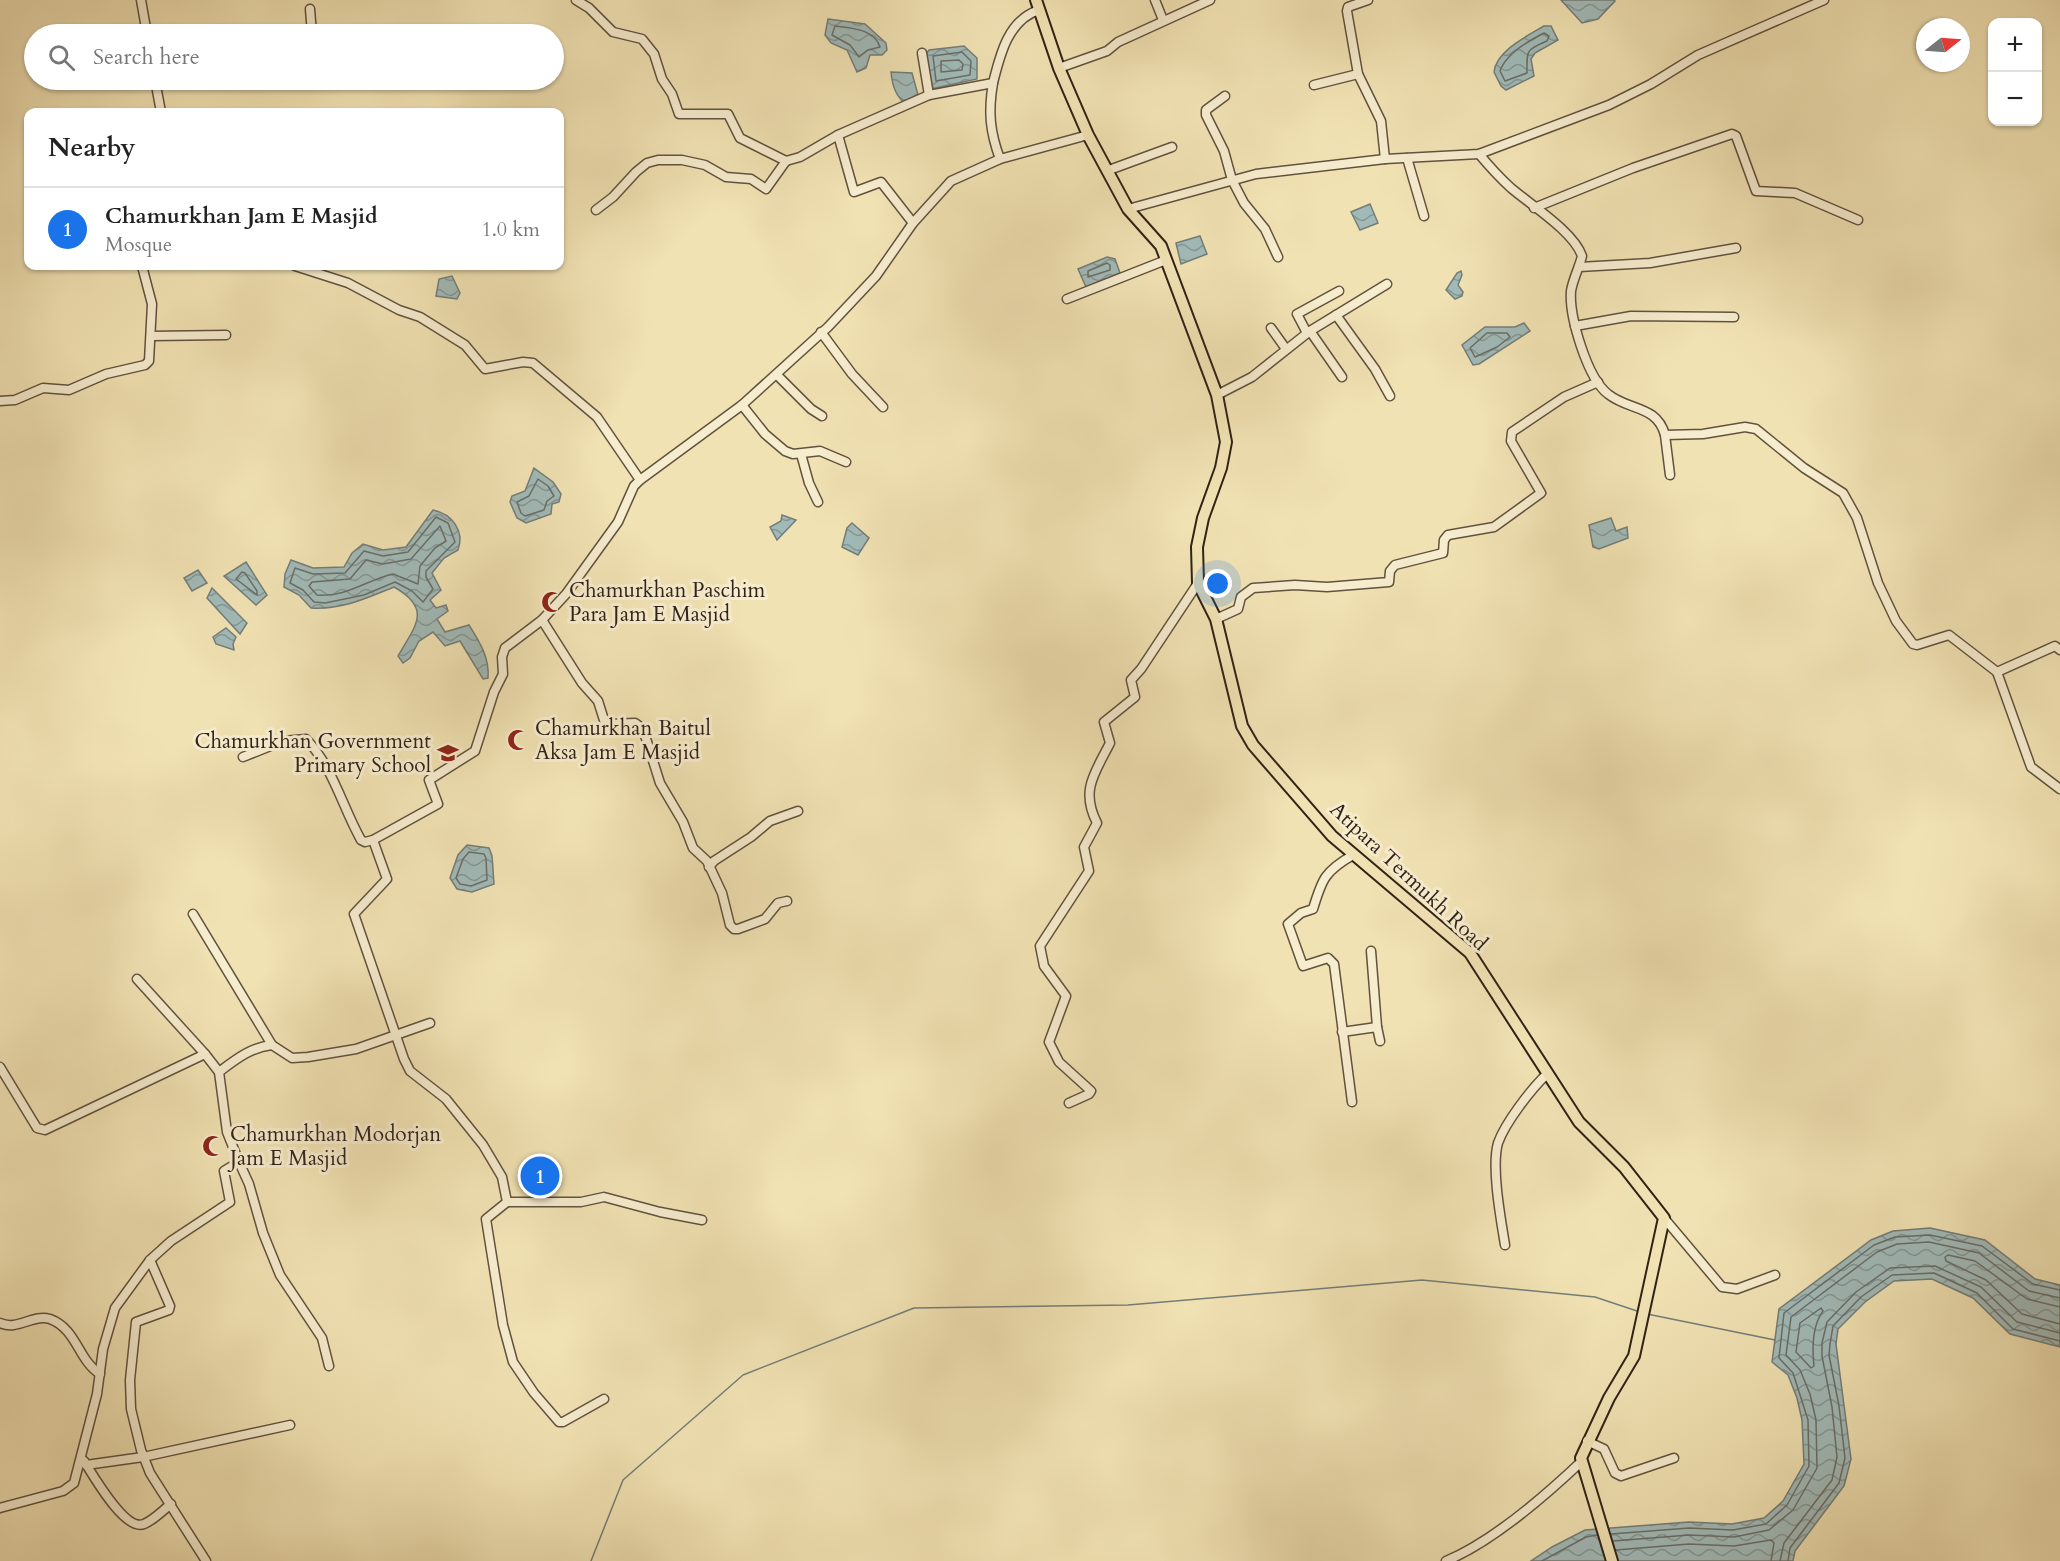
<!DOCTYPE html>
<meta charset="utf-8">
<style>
:root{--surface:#fff;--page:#f6f6f6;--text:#222;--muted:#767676;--line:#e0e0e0;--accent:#1a73e8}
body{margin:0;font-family:Cardo,serif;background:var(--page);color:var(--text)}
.controls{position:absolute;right:18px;top:18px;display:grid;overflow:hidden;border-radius:12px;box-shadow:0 2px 4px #0004}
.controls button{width:54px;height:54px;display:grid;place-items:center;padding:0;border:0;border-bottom:2px solid var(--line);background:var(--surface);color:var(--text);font:30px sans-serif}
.compass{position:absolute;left:1916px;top:18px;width:54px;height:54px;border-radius:50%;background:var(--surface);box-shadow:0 2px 4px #0004;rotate:73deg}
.you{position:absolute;left:1218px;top:584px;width:21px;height:21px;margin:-15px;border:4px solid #fff;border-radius:50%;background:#1a73e8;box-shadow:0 0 0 9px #1a73e833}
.badge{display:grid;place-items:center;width:39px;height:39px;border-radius:50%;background:var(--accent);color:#fff;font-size:20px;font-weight:700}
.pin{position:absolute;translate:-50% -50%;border:3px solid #fff;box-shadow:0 2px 6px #0006}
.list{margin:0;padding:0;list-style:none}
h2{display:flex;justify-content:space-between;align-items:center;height:78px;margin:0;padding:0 24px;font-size:26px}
h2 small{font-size:20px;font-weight:400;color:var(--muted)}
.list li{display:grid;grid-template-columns:39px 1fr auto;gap:18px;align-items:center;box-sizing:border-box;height:84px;padding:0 24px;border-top:2px solid var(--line)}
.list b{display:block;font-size:22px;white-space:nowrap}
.list p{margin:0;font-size:20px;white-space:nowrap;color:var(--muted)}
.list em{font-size:20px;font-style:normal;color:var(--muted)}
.icon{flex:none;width:33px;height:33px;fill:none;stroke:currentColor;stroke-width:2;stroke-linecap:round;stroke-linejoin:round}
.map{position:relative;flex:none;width:2060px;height:1561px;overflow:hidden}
.search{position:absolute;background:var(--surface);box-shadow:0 2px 4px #0004;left:24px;top:24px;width:540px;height:66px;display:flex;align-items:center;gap:15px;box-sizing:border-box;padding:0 21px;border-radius:33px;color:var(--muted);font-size:22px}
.panel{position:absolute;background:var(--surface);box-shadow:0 2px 4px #0004;left:24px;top:108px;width:540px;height:162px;border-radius:12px}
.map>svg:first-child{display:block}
</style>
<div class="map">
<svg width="2060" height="1561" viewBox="0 0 2060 1561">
<defs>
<pattern id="water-waves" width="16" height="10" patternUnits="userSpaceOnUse" patternTransform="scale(1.5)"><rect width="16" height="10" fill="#a1bab8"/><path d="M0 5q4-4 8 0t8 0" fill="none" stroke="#849795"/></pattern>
</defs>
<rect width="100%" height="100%" fill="#f1e2b3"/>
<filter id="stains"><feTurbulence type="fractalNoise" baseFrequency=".00333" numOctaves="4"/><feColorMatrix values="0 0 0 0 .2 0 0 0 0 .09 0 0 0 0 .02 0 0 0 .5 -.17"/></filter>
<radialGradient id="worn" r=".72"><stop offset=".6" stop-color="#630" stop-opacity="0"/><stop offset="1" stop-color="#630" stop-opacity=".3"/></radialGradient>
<g fill="url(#water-waves)" stroke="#747d78" stroke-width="1.5">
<polygon points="1561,0 1614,0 1615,1 1598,19 1582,23"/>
<polygon points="828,19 865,24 886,43 887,50 882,55 870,55 866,68 857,72 847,50 831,43 825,35"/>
<path d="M1544,26H1551L1558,40L1535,53L1531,59L1534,76L1506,90L1501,86L1494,72C1496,51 1527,36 1544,26Z"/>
<polygon points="964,46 977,58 977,79 931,89 926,54 929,50"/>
<path d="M891,72L912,73L918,95L905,103C895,96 892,84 891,72Z"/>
<polygon points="1370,204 1378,223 1360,230 1351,212"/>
<polygon points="1200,236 1207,254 1181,264 1176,243"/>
<polygon points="1107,257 1115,259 1120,273 1086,287 1078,269"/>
<polygon points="1461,271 1462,275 1458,285 1463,292 1462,296 1455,299 1446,290 1457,273"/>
<polygon points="452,276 460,293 457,299 436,296 439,279"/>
<polygon points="1524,323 1530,331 1479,364 1473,365 1462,345 1485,327 1515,327"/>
<polygon points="534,468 553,482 561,494 559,502 552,504 551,514 526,523 517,518 510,502 512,496 525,491"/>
<path d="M433,510C452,514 465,531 458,550L444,558L432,573L441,590L430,600L436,608L446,605L448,611L437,619L445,632L469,625C479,641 490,658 488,678L483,679L460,641L445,646L433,632L419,641L410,658L403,663L398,656C415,626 433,609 394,587C367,598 342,610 311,608L299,595L284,587L285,574L291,560L313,568L344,567L352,553L363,544L383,550L406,547Z"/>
<polygon points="782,515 796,520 777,540 770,527 781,521"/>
<polygon points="1611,518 1616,531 1627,527 1628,538 1599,549 1593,547 1589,525"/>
<polygon points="852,523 869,538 858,555 842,547 847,528"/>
<polygon points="246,562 267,595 256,605 224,576"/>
<polygon points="198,570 207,583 192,591 184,578"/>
<polygon points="212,588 247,623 240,634 207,598"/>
<polygon points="226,628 236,637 233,644 234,650 216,644 213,637"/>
<polygon points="467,845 489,848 492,856 494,884 472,892 457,889 450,878 458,855"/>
<polygon points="1930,1228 1985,1240 2035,1279 2060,1285 2060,1347 2010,1334 1973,1298 1932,1279 1894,1281 1865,1302 1838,1329 1836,1344 1851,1459 1844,1486 1795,1551 1793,1561 1531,1561 1552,1547 1585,1530 1689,1522 1732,1524 1764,1518 1783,1501 1804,1464 1802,1420 1797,1398 1788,1375 1772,1362 1779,1309 1871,1240 1893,1231"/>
</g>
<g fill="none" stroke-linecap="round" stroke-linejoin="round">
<g stroke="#696e68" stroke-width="1.5">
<path d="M835,26C852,28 874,29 880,47L868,50L859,57L850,45L832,35Z"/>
<path d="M1544,33L1549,36L1547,41C1525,50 1527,51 1527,73L1505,81L1500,71C1506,54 1528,41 1544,33Z"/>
<polygon points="962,52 971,61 970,75 936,81 933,56"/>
<polygon points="959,60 963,64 962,70 941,72 941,61"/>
<polygon points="1107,263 1110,265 1110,270 1088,277 1088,271"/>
<polygon points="1487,333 1507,333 1510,337 1497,347 1475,357 1470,348"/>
<polygon points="538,479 548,486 554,496 547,501 544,510 525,516 521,513 517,502 529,496"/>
<polygon points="436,517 448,523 455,542 426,571 426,577 433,589 423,602 412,591 395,582 364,595 325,603 314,602 303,590 290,583 295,568 313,574 345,573 364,551 383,556 408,552"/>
<path d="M440,526L446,541L435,548L420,566L418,584L393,574C369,579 345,598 317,595L309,586L312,582L350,579L366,560L383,564L411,559Z"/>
<polygon points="242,572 245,573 257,591 257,595 236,579"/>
<polygon points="469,852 484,854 486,858 487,880 471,886 460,884 456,878 463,859"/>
<polyline points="2060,1307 2027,1299 1975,1261 1948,1255 1945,1257 1946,1261 1986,1280 2022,1314 2060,1324"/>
<path d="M1821,1308L1823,1311C1812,1326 1812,1348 1814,1366L1811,1368L1796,1352L1800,1323Z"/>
<polyline points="1611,1534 1689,1528 1733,1530 1766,1524 1787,1505 1809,1466 1808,1420 1793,1373 1779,1358 1784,1313 1874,1245 1895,1237 1930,1235 1982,1246 2033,1284 2060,1290"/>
<polyline points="1613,1541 1689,1535 1734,1537 1769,1530 1793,1510 1817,1468 1816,1420 1810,1394 1800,1370 1786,1355 1791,1317 1877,1252 1897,1244 1929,1242 1979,1253 2029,1291 2060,1298"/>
<polyline points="1616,1550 1689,1544 1734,1546 1771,1540 1774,1543 1771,1561"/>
<polyline points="1542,1561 1586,1537 1597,1535"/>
<polyline points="1780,1561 1784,1543 1832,1480 1837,1457 1832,1407 1822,1356 1822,1343 1827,1322 1856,1292 1890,1268 1935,1266 1981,1287 2017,1322 2060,1333"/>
<polyline points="1788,1561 1790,1548 1839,1483 1845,1458 1839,1406 1829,1355 1830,1344 1833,1326 1861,1297 1892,1275 1934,1273 1977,1293 2013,1329 2060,1341"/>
</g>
<g stroke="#747d78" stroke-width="1.5">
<polyline points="1647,1314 1775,1340"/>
<polyline points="591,1561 623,1480 743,1375 914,1308 1128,1305 1422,1280 1595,1297 1640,1312"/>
</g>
<defs>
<g id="minor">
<polyline points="141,0 147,34"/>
<path d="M576,0L589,8L613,32L642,39L654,54L662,79L672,94L679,114H728L740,138L786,161L800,157L838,135L929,95L993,83C1000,55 1008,20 1039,10"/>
<polyline points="1155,0 1163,20"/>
<polyline points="1368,0 1348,7 1347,11 1358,74 1381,121 1385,159"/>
<polyline points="310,9 312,34"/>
<polyline points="418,34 424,31"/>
<polyline points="922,53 929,95"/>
<polyline points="1059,68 1107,51 1118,42 1210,0"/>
<polyline points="155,80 161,112"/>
<path d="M993,83C988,112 990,132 1000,159"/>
<polyline points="1314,85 1358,74"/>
<polyline points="1225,96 1206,110 1206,115 1224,151 1232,180 1244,203 1265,229 1278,257"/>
<polyline points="838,135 854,192 881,182 913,223"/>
<path d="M1479,154C1489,166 1500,178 1511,188C1531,205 1574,232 1582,256C1579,268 1573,279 1571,291C1569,316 1587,378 1608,394C1629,411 1657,405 1665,435L1703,434L1745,427L1756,429L1804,468L1843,493L1857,518L1878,583L1896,621L1913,644L1917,645L1949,635L1997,672L2055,646L2060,650"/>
<polyline points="1407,158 1424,216"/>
<polyline points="1109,170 1172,147"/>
<polyline points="1534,208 1633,168 1732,134 1736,136 1756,191 1795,193 1858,220"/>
<polyline points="1128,209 1256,174 1385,159 1479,154 1609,105 1651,84 1698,55 1824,0"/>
<polyline points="596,210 613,197 636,172 647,163 658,160 682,160 705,165 726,177 751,179 766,189 786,161"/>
<polyline points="295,266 348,283 399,310 420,317 465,345 485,369 523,362 533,363 597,417 640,480"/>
<polyline points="1579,267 1650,263 1736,248"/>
<polyline points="1067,299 1166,260"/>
<polyline points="1336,315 1375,369 1390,396"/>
<polyline points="1575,326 1631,316 1734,317"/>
<polyline points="1271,328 1286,349"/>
<polyline points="1310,331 1342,377"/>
<polyline points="821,332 852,374 883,407"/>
<polyline points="1307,333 1297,314 1339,291"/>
<polyline points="151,336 226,335"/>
<polyline points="777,375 811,409 822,416"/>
<polyline points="1217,395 1252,377 1310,331 1387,284"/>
<polyline points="0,401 15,400 43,388 69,390 106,374 145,365 149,361 152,304 142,266"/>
<polyline points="742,405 765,434 785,451 793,454 820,451 846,462"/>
<polyline points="1665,435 1670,475"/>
<polyline points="801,454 809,483 818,502"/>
<polyline points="1216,619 1238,609 1241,597 1253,588 1295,585 1327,587 1389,582 1390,571 1395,565 1443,553 1444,540 1448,535 1494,527 1541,493 1511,441 1512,432 1564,397 1598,382"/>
<polyline points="542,620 582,683 598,701 604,720 610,724 635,723 643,729 660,783 683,822 693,848 707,861 722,893 730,925 734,929 738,929 765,919 778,903 787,901"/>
<polyline points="1997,672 2031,767 2060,789"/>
<path d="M243,757L283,741L306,739C333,767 342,806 361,840L365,842L373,840"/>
<polyline points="709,867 714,861 751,837 770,821 798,811"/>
<polyline points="193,914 272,1045"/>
<polyline points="1371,951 1377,1027"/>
<polyline points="137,979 205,1054"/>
<polyline points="1342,1032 1377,1027 1380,1041"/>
<path d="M0,1067L37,1128L45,1130L205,1054L219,1072C235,1060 251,1047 272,1045L292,1058L308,1057L356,1049L430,1023"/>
<path d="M1352,1102L1334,964L1328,958L1303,966L1288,924L1301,913L1313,909C1322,879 1325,871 1353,855"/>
<path d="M1069,1103L1089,1094L1091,1091L1059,1062L1049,1042L1066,996L1044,966L1040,946L1089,871L1084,847L1097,823C1080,790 1095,773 1110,743L1104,722L1135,697L1131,680L1141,669L1198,583"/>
<polyline points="239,1162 249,1184 263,1233 280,1275 322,1338 329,1366"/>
<polyline points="507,1202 581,1202 604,1197 660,1212 702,1220"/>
<polyline points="1664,1218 1722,1287 1737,1289 1775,1275"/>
<path d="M1505,1245C1501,1220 1491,1167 1498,1143C1505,1123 1531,1089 1547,1074"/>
<polyline points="150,1260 170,1306 169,1310 136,1322 130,1380 131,1409 141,1450 150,1473 206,1561"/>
<path d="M0,1323C18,1331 32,1314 50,1319C77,1329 78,1360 100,1374"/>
<polyline points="604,1399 563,1422 559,1422 534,1393 513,1362 503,1325 486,1219 507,1202 502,1177 483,1145 446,1099 410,1071 404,1059 354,914 387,879 373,840 438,804 429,780 475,751 494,692 503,674 502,657 505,648 542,620 566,594 618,522 634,486 640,480 742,405 828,327 876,276 913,223 951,181 1000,159 1088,135"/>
<polyline points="1587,1441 1604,1449 1615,1473 1621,1476 1674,1458"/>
<path d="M84,1461C93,1475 125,1532 144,1524C154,1520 163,1510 171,1504"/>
<polyline points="86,1465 143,1457 290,1425"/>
<polyline points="0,1508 63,1491 74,1483 97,1394 103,1349 115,1308 150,1260 171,1241 230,1202 224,1171 239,1162 227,1132 219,1072"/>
<path d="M1446,1561C1492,1542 1545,1496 1582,1461"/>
</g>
<polyline id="major" points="1036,0 1059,68 1088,135 1128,209 1161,246 1217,395 1226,442 1221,468 1203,518 1197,547 1198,583 1216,619 1242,726 1253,745 1332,836 1470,953 1579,1122 1624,1167 1664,1218 1634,1356 1609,1398 1581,1458 1612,1561"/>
</defs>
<use href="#minor" stroke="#61523e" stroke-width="11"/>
<use href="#major" stroke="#312217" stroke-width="14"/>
<use href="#minor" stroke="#f6ecce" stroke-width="8"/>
<use href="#major" stroke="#f1e2b3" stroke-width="10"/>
</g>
<defs>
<symbol id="mosque-bare" viewBox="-9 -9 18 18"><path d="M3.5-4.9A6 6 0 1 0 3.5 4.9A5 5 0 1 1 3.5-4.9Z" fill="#8f2418" stroke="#f6ecce" stroke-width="2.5" paint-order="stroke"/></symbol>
<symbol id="school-bare" viewBox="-9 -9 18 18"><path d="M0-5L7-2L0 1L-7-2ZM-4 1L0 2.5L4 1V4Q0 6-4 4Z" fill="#8f2418" stroke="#f6ecce" stroke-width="2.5" paint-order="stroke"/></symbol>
</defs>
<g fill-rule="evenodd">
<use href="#mosque-bare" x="537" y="587" width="30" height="30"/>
<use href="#mosque-bare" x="503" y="725" width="30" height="30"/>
<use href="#school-bare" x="433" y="738" width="30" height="30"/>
<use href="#mosque-bare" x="198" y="1131" width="30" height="30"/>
</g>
<g text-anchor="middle" stroke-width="6" stroke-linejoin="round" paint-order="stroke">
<g font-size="21" fill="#312217" stroke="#f6ecce" text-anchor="start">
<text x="569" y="597">Chamurkhan Paschim<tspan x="569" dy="24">Para Jam E Masjid</tspan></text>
<text x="535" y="735">Chamurkhan Baitul<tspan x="535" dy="24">Aksa Jam E Masjid</tspan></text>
<text x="431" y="748" text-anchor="end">Chamurkhan Government<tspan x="431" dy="24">Primary School</tspan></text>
<text x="230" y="1141">Chamurkhan Modorjan<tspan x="230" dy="24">Jam E Masjid</tspan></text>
</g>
<g font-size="21" fill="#312217" stroke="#f6ecce">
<text transform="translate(1409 876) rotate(43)" y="7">Atipara Termukh Road</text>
</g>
</g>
<rect width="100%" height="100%" filter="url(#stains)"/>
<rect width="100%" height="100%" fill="url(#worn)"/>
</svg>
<div class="controls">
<button>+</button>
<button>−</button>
</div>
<svg class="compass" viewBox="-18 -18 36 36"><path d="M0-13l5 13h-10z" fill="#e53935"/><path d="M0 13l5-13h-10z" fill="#767676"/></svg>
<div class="you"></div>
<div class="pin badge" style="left:540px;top:1176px">1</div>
<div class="search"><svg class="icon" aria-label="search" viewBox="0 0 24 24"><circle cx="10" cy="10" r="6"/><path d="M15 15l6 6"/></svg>Search here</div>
<section class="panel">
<h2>Nearby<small></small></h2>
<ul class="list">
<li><span class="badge">1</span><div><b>Chamurkhan Jam E Masjid</b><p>Mosque</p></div><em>1.0 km</em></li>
</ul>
</section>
</div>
